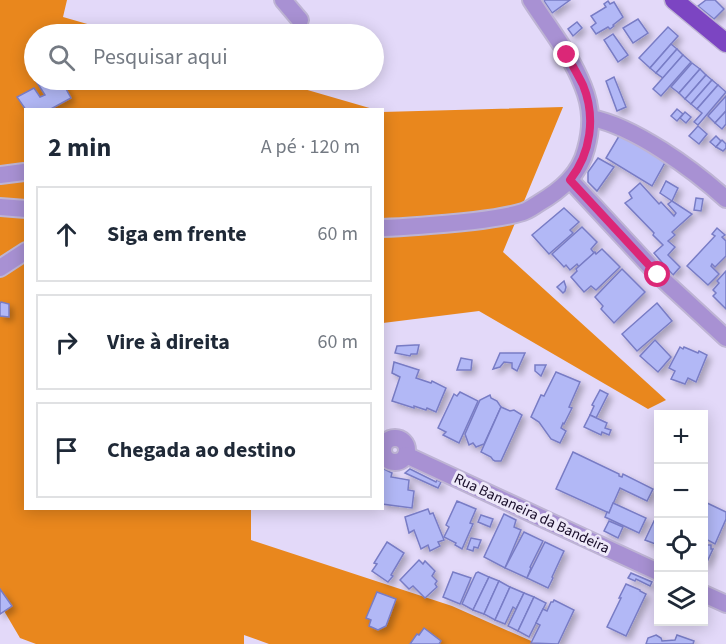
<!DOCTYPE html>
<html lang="pt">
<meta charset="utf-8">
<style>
:root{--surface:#fff;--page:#f6f6f7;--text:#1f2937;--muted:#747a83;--line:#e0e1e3}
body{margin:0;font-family:"Source Sans 3",sans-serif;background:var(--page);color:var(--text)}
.controls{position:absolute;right:18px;bottom:18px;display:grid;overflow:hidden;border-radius:0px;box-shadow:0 3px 15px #0003}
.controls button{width:54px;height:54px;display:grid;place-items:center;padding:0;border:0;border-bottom:2px solid var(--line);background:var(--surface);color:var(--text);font:30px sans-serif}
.stop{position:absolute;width:18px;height:18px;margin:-14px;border:4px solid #db2777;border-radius:50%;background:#fff}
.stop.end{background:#db2777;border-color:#fff;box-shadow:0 2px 6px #0008}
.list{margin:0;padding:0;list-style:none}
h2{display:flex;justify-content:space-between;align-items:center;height:78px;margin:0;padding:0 24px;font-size:26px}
h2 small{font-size:20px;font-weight:400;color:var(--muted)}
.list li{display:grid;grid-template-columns:39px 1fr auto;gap:18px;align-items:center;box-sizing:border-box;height:96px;margin:0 12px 12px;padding:0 12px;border:2px solid var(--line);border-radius:0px}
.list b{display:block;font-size:22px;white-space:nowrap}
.list em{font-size:20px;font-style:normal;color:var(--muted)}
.icon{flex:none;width:33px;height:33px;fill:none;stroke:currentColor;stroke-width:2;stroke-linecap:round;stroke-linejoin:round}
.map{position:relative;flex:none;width:726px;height:644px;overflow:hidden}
.search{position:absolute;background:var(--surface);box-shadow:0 3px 15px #0003;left:24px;top:24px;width:360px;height:66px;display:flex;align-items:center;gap:15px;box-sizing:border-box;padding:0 21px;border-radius:33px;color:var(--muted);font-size:22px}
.panel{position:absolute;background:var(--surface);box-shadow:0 3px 15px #0003;left:24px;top:108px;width:360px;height:402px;border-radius:0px}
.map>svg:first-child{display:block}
</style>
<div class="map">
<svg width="726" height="644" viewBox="0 0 726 644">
<defs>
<filter id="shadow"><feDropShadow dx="4" dy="4" stdDeviation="3" flood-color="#0004"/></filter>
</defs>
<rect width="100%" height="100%" fill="#e3d9f9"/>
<g fill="#e9871d">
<polygon points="0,0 67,0 63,17 122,34 34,34 34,80 273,80 373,109 26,110 26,508 251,509 251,540 452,606 538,644 269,644 244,635 244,644 36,644 20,638 0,604"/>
<polygon points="563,107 503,252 666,400 648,409 479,311 383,323 382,112"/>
</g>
<g fill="#b2b8f6" stroke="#787cc5" stroke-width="1.5" filter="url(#shadow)">
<polygon points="545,0 570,0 552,13 544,1"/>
<polygon points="706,0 715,0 724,9 714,19 698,6"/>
<polygon points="608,1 610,4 614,2 623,17 613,25 614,26 610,29 608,27 596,34 591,27 596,23 591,16 606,7 604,4"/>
<polygon points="638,19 648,33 633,43 623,28"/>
<polygon points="577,22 582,28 573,36 568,29"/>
<polygon points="668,27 678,36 650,68 639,58"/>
<polygon points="613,34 628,55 618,62 604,40"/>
<polygon points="671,44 677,49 656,73 650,68"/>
<polygon points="677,49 683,55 663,78 656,73"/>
<polygon points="683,55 691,62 661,96 653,89"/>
<polygon points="692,63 700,69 679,93 671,87"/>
<polygon points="700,69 706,75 685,99 679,93"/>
<polygon points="706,75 712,80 691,104 685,99"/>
<polygon points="614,77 626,107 617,111 606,81"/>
<polygon points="37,80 61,80 71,98 49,110 35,109 26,110 17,97 34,88 40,97 45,95 36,81"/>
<polygon points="712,80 718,85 697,109 691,104"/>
<polygon points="718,85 726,92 698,125 694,122 702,113 697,109"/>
<polygon points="726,96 726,111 715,123 708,116"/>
<polygon points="677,109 683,114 677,121 671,116"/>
<polygon points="726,111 726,124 722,129 715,123"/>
<polygon points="685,112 691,117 686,123 680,118"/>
<polygon points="698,126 707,134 699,144 689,136"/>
<polygon points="622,131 668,157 652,186 606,158"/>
<polygon points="716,136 721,141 716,147 710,142"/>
<polygon points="722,140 726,144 726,148 723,151 716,147"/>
<polygon points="598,158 614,167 597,191 588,182 588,172"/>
<polygon points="666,181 678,188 672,201 660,193"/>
<polygon points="640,183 659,204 661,202 674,216 676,213 668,204 672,201 692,214 672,232 675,235 668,241 675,247 668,255 680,267 673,275 654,253 663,245 653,235 654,233 625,203 632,198 629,193"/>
<polygon points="696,198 703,199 701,211 694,210"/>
<polygon points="564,208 579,222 570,230 573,233 549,254 532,235"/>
<polygon points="582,227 597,242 591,249 594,253 579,267 577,264 570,270 566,265 564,267 552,254"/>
<polygon points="717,228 725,235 722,237 726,241 726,256 715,267 712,264 711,266 719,274 708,285 687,266 715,236 712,234"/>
<polygon points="602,249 620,267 596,290 591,286 584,292 571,277 577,271 576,269 595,252 596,254"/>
<polygon points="622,269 645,292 614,323 601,309 603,306 595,297"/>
<polygon points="726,271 726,309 713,296 716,293 713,290 719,283 717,281"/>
<polygon points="564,281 566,287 565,291 563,293 557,287"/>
<polygon points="1,302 9,304 9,317 0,316 0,304"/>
<polygon points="657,303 672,321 637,351 622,334"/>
<polygon points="655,340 671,357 658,372 640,356"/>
<polygon points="415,345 419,345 417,354 411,354 410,356 395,353 397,346"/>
<polygon points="680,347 683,349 684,347 698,353 699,351 707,355 696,382 688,378 685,384 671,379 675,371 669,368"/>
<polygon points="500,353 525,353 517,371 512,368 512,363 504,362 500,367 493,369"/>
<polygon points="461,358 472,360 471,370 457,370"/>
<polygon points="394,362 419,370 416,378 431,383 432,381 446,388 436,412 427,408 426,410 414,406 414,408 392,401 400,377 392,373"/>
<polygon points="535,365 546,365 541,376 535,371"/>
<polygon points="556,372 580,382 569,407 572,408 564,424 563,423 561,428 566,431 560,443 551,439 539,422 531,417 541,395 544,396"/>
<polygon points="600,390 608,394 596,418 590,415 594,406 592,405"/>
<polygon points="460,392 478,401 459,443 443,435 446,432 438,428 454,394 457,396"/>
<polygon points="490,395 491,398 497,401 501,407 484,444 476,447 473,443 469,445 465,434 480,400"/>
<polygon points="501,407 510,411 514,410 522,415 501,461 495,461 493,460 491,457 481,452"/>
<polygon points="590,415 607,423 605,428 611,430 609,435 602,432 601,435 584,427"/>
<polygon points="573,452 619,474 619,476 622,477 623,474 653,489 647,501 620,488 609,513 556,489"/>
<polygon points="382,468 392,473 391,477 409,480 408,490 414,491 412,508 382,504"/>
<polygon points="410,469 436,482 437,480 441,482 438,488 405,473"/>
<polygon points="457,501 476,509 470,523 473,524 462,549 455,545 456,543 444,537 449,527 446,525"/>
<polygon points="705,502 726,512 726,519 715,544 706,539 704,545 704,505"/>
<polygon points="613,503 646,518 639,533 605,517 607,512 609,513"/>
<polygon points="428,509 430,514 433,513 444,540 438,542 440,546 430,551 428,545 421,549 414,530 409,533 405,517"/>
<polygon points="504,514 516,520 514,527 521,530 505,568 484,557"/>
<polygon points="481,515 493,519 490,527 478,522"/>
<polygon points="609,521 623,527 618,538 604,531"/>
<polygon points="654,521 658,523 658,521 658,545 645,540"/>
<polygon points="524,532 543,541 530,567 531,568 527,578 505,568"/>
<polygon points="471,538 481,540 478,548 474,547 473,551 467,549"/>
<polygon points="387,542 404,553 391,575 393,576 388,582 372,571 377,564 374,563"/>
<polygon points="545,542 564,551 552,577 553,578 548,588 527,578"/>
<polygon points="707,545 711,545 711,549 713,549 706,564 704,563 704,546 706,547"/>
<polygon points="419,560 423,564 425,561 435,571 432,576 437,581 435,584 437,587 425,598 413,586 409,589 400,580"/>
<polygon points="453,572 471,578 460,604 443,597"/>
<polygon points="478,572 489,577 473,610 462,604 476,573"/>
<polygon points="631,573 652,582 650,586 636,579 635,581 628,578"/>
<polygon points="489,577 499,581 484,614 473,610"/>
<polygon points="499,581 510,587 495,620 484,614"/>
<polygon points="626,584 640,590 640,591 646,594 626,636 607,627 621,598 619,598"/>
<polygon points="510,587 524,593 516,609 513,607 505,624 495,620"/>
<polygon points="0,589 12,606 0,614"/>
<polygon points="377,592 396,599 386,626 378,630 369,626 371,620 366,618"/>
<polygon points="524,593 534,597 518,631 508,626"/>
<polygon points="534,597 546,603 529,637 518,631"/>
<polygon points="554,600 574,610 558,644 531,643 540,625 536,623 543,609 547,611 551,602 553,602"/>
<polygon points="424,628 441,641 439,644 410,644 417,634 419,635"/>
<polygon points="656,635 661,638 662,641 675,640 677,635 694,641 693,644 646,644 648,638"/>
</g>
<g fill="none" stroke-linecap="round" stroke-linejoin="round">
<defs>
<g id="minor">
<polyline points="283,0 300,20"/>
<path d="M591,118C634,126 693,169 726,199"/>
<polyline points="0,175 24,172"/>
<polyline points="570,180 658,275 726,338"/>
<polyline points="0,207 26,209"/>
<path d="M382,228C413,227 444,224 474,221C491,219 507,217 523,212C529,210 534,206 539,203C561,190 580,174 586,149C592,127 592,108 583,86C571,55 549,28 531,0"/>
<polyline points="0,268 26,251"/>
<circle cx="395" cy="450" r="12"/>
<polyline points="406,455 658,572"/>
<polyline points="704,594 726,604"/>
</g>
<polyline id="major" points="674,0 726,43"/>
</defs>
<use href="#minor" stroke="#beb4d4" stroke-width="20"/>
<use href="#major" stroke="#beb4d4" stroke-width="21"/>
<use href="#minor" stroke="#a891d3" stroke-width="16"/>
<use href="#major" stroke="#7c45c2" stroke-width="18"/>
</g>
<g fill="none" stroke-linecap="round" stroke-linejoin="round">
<path stroke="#db2777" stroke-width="8" d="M567,55C572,65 578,75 583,85C596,117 591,153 570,180L658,275"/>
</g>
<g text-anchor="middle" stroke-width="6" stroke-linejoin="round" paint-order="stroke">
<g font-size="15" fill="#180d29" stroke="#eee9f9">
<text transform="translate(532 513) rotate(25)" y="5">Rua Bananeira da Bandeira</text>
</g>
</g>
</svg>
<div class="controls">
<button>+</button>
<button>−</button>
<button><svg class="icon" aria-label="locate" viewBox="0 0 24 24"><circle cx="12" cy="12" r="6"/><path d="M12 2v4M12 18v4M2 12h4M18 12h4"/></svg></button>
<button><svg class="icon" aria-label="layers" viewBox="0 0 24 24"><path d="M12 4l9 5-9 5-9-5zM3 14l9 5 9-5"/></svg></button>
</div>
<div class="stop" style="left:658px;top:275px"></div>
<div class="stop end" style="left:567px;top:55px"></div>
<div class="search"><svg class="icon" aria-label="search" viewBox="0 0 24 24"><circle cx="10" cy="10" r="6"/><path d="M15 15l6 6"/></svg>Pesquisar aqui</div>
<section class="panel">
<h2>2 min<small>A pé · 120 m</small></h2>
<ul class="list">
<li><svg class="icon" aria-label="ahead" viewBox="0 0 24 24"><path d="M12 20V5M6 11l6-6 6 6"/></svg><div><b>Siga em frente</b></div><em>60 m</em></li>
<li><svg class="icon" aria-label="right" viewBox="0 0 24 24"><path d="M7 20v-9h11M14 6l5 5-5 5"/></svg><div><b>Vire à direita</b></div><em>60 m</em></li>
<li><svg class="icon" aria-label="arrive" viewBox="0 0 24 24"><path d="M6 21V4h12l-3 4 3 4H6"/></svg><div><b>Chegada ao destino</b></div></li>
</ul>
</section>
</div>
